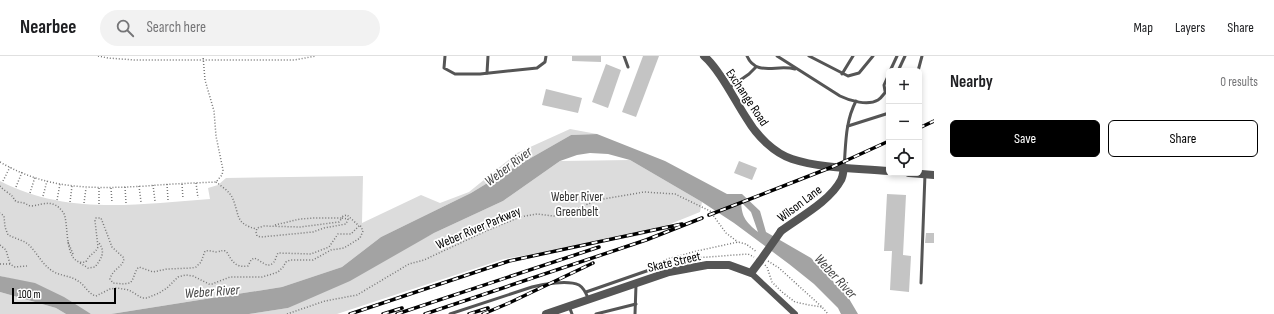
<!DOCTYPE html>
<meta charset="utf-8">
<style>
:root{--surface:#fff;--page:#f2f2f2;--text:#202124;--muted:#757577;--line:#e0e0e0;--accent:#000}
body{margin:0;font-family:"Sofia Sans Condensed",sans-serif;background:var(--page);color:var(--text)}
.controls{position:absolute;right:12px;top:12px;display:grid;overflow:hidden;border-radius:6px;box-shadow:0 2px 6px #0003}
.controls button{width:36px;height:36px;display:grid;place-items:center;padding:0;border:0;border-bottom:1px solid var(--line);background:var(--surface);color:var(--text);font:20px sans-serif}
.scale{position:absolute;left:12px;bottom:10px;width:104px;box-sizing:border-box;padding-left:4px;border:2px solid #000;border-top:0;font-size:11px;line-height:14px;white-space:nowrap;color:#000;-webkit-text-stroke:3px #fff;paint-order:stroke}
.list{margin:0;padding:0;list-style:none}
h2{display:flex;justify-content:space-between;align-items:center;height:52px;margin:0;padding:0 16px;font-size:17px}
h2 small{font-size:13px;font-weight:400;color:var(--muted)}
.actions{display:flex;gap:8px;padding:12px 16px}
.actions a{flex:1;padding:9px 0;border:1px solid var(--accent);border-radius:6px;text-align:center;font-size:14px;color:var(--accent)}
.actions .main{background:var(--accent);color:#fff}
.icon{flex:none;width:22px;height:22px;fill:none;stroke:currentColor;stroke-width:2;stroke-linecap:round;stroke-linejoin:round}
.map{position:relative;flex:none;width:934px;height:258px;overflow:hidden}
header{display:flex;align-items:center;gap:24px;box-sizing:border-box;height:56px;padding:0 20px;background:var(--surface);border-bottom:1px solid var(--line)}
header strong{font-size:19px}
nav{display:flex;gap:22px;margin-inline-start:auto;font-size:14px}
.search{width:280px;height:36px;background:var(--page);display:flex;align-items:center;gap:10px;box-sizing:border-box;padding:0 14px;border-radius:22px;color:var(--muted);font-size:15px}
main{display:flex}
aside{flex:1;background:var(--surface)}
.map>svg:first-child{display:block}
</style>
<header>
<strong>Nearbee</strong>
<div class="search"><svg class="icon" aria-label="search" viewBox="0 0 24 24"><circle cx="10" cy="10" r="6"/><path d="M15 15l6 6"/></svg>Search here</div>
<nav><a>Map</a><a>Layers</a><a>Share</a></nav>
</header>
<main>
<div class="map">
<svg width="934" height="258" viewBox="0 0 934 258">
<rect width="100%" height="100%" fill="#fff"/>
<g fill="#dcdcdc">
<path d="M570,73L597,78L571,79L494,123L471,137L381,181L342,211L282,231L111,258H91L17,224L0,220V125C68,160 137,148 210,143L208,132L218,129L226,122L363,120L362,167L421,139L440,147L469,136L517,97Z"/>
<polygon points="630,104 702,146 700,156 643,179 504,203 337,258 249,258 288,252 434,177 503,145 560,105"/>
<polygon points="0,236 56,252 66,258 0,258"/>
</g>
<g fill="#a3a3a3" fill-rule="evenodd">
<path d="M597,78L665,105L727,138H742L760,155L766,176L811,202L848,241L858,258H841L838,252L814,228L789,208L734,167L702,146L630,104L608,98L590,97L577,99L560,105L503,145L434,177L350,225L288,252L249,258H111L282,231L342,211L381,181L471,137L494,123L571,79ZM741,146L751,156L758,176C746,166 742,162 741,146Z"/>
<polygon points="0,220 35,227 64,241 91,258 66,258 56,252 0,236"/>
</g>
<g fill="#c4c4c4">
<polygon points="572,0 601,0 601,6 572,5"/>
<polygon points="643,0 659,0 636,61 622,56"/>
<polygon points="606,8 621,14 608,52 592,46"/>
<polygon points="546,33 582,42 578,57 542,49"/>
<polygon points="739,105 757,112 752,124 734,117"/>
<polygon points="887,138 906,139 903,199 911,200 909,236 890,234 892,195 884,195"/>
<polygon points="926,177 934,177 934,187 925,187"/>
</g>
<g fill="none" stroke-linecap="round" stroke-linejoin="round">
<g stroke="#777" stroke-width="1.5" stroke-dasharray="1 2" stroke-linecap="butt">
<polyline points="98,0 108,2 134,4 294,4 316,0"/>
<path d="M0,106C48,134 93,133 146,130C169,128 193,127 216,126L222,119L223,114L216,80L214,55L205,24L203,0"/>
<polyline points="3,125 10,111"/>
<path d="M216,126C221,130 229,135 232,141C240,158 234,168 257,173"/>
<polyline points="196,127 198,142"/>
<polyline points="167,128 168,144"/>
<polyline points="182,128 183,143"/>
<polyline points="153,129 155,145"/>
<path d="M0,130C3,134 9,137 12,140C14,142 14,145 18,146C20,147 22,146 24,147C27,148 28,150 32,150C45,148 53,143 63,156C70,165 62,211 86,206C89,198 95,198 98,191L95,165L96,162H101L112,191L124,202C123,212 113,212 110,223L113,227L124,228L130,227C135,222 134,215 139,211L153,216L167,213L192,212L196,211L201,206L205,195C210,194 213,196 217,196C221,195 222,194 226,195C232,204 234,212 248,210L251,204L254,202C261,204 267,213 273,207C276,204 276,200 278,197L311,198L329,191L338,178H351L360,169L363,175L360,182L344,192L331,194L313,204H290L286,206L283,211L278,216L269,219L262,221H230L212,228H209L193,220L186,219L178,221L167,232L159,237L147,242H142L129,234L117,232L110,233L96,240C88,238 85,229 78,225C71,220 62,220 54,216C43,210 38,198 29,189L25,186L8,179L5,171L4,160L0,157"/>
<polyline points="139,130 141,146"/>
<polyline points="16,131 22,116"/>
<polyline points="125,131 126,147"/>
<polyline points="99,132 99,148"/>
<polyline points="111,132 112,147"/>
<polyline points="30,137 35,121"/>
<polyline points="43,140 47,125"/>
<polyline points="57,144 60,128"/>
<polyline points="70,146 72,130"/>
<polyline points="84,147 86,132"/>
<polygon points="342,162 348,163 346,168 324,172 313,176 261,181 257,180 256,176 257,172 264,170 300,171 339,166"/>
<polyline points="275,169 300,163 314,162 342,162 343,160 347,159 358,169"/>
<polyline points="68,186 73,198"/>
<polyline points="0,189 6,194 10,208"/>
<polyline points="768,205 779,212 822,251 828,258"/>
<polyline points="680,206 695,202 748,198 754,201"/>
<path d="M80,207L88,212L95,211C101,203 106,196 99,187"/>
<polyline points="0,208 10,208 15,211 27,210"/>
<polyline points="662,208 667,203 697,195 738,186 746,188 757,196"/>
<polyline points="765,209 767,211 772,226 782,236 795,246 809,249 822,251"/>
<polyline points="287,258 325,245 357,239 409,208 424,204 486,175 520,161 537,158 562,161 573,154 598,144 644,136 675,138 710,155 726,177 738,186"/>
</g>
<g stroke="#555" stroke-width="3">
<polyline points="445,0 444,12 455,18 480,18 537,12 545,6 546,0"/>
<polyline points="624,0 628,11"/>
<path d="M747,0C756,21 777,8 795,13"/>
<path d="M777,0L840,40C850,45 868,50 878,44C883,41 884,36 889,33"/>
<polyline points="809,0 848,20 859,17 873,0"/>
<polyline points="890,15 897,0"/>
<polyline points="898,15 905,0"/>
<polyline points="918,15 922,0"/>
<polyline points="487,17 488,0"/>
<polyline points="842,18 853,0"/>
<polyline points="729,32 749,18 756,11"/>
<polyline points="885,35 884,29 889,18"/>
<polyline points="848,70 889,57"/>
<path d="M844,111C846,88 845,66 856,45"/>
<polyline points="921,227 925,118"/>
<polyline points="586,236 658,211 663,216"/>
<polyline points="569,250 572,258"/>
<path d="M450,258L532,231C543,228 568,224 579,229C584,232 586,237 588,242"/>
<polyline points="596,258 636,248"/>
<polyline points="635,258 636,229"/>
</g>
<polyline stroke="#555" stroke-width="6" points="751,217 795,258"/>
<g stroke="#555" stroke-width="8">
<path d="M704,0C720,14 735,45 747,63C757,80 774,97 792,103C823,113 857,112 889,115"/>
<polyline points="909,117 934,119"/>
<path d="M781,175C800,161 830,145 841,124C843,121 843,116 844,112"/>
<polyline points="546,258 669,216 707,209 729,209 751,217 760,205"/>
</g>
<defs>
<g id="rail">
<polyline points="919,72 934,65"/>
<polyline points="709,159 832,111 889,85"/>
<polyline points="350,258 509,205 682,168"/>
<polyline points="383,258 402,252"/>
<polyline points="397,258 599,191"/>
<polyline points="425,258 646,184 702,162"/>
<polyline points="469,258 488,252"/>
<polyline points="483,258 509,247 593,207"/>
</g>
</defs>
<use href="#rail" stroke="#000" stroke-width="3.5"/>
<use href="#rail" stroke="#fff" stroke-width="2" stroke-dasharray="6" stroke-linecap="butt"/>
<polyline stroke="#555" stroke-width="8" points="760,205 781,175"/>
</g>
<g text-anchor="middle" stroke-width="3.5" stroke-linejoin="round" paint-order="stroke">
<g font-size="13" fill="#000" stroke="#fff">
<text transform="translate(748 41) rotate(56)" y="5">Exchange Road</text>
<text transform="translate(799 147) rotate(-37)" y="5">Wilson Lane</text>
<text transform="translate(478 171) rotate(-23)" y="5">Weber River Parkway</text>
<text transform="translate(674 205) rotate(-13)" y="5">Skate Street</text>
</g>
<g font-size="13" fill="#333" stroke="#fff">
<text x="577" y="145">Weber River<tspan x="577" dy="15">Greenbelt</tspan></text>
</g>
<g font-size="14" font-style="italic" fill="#444" stroke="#fff">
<text transform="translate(508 110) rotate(-37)" y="5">Weber River</text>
<text transform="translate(836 220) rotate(47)" y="5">Weber River</text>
<text transform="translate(212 235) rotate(-4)" y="5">Weber River</text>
</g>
</g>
</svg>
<div class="controls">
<button>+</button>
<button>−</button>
<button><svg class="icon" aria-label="locate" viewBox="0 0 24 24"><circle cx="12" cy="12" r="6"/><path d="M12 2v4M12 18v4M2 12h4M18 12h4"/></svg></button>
</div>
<div class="scale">100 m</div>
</div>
<aside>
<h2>Nearby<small>0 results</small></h2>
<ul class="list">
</ul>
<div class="actions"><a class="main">Save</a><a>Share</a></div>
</aside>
</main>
